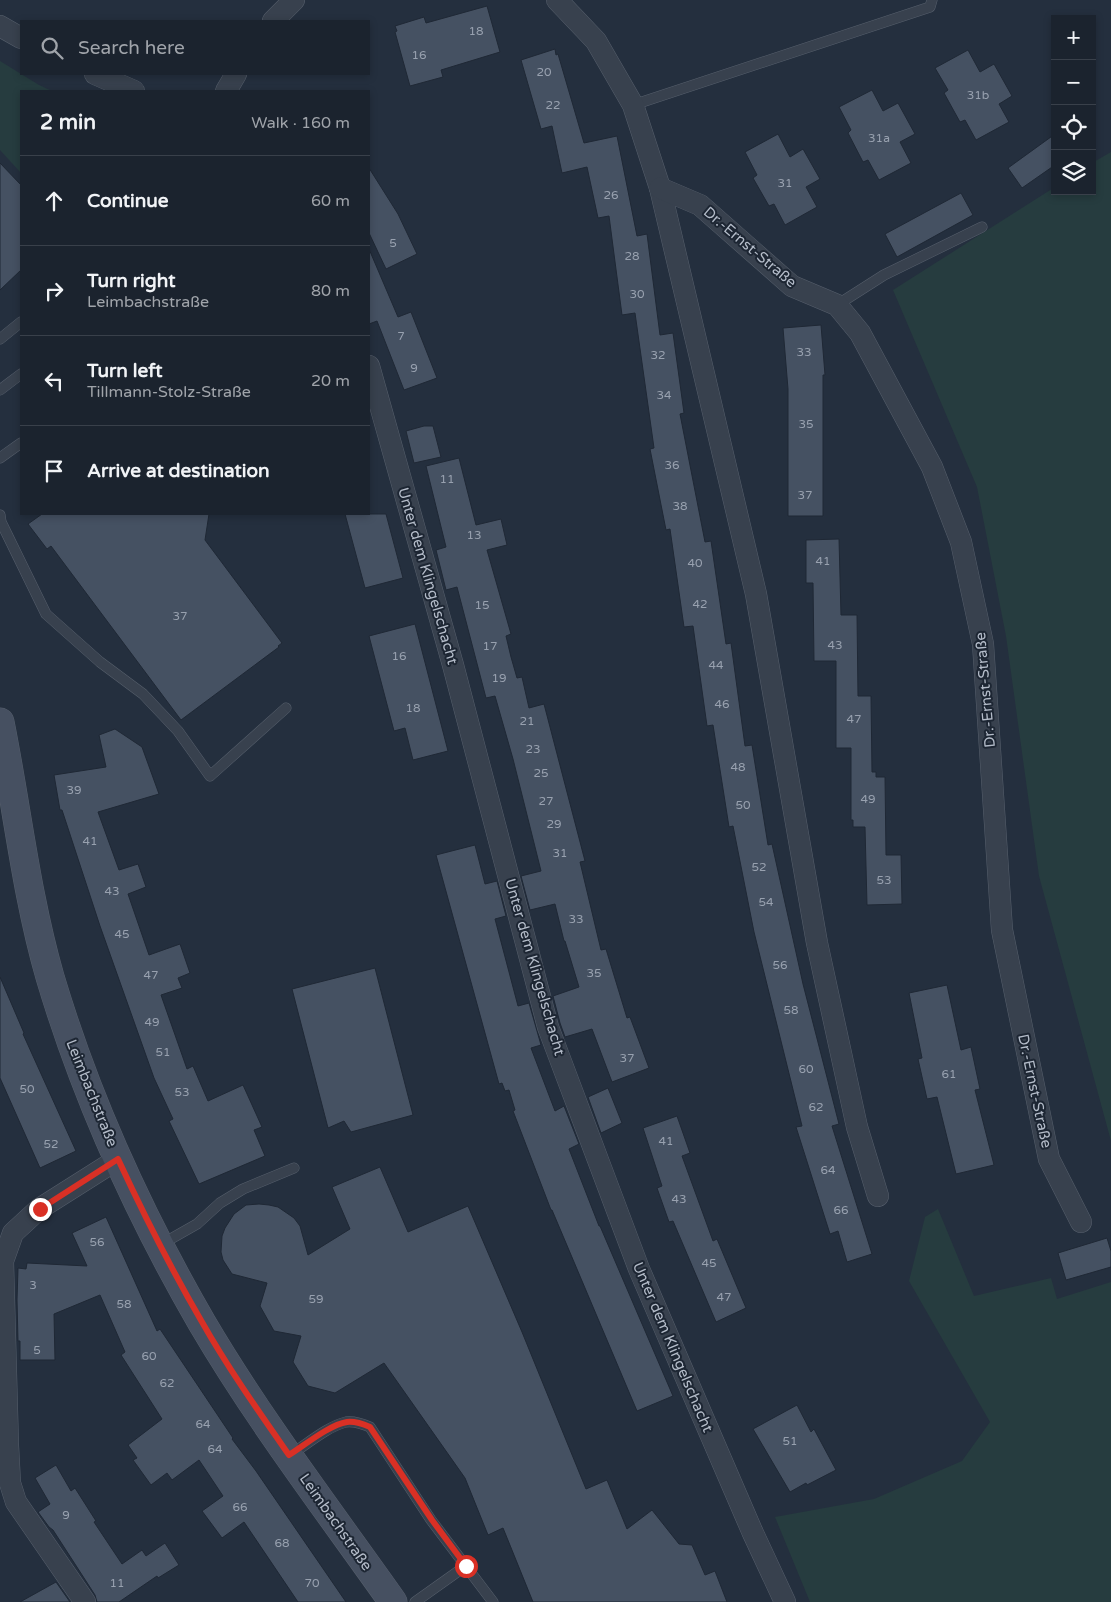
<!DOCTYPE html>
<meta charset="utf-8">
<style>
:root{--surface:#1b232e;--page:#282f3a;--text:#f1f3f6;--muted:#a0a4aa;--line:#39404a}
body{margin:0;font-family:"Varela Round",sans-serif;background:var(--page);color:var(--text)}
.controls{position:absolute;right:15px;top:15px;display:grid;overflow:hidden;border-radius:0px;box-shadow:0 2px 8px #0003}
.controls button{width:45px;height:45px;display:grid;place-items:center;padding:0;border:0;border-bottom:1px solid var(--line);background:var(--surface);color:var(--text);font:25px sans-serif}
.stop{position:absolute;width:15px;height:15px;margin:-11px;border:4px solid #d93025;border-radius:50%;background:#fff}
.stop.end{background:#d93025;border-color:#fff;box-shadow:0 1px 5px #0008}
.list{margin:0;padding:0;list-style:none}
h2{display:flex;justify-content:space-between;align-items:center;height:65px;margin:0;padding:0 20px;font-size:21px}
h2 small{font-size:16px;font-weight:400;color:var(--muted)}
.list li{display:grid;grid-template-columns:32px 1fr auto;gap:15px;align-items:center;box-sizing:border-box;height:90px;padding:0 20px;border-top:1px solid var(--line)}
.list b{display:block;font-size:19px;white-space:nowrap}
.list p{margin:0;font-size:16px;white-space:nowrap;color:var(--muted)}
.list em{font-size:16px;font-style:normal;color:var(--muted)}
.icon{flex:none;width:28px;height:28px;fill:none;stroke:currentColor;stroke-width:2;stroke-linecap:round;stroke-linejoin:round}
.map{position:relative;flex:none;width:1111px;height:1602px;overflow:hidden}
.search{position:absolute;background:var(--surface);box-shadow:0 2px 8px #0003;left:20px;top:20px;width:350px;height:55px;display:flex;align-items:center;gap:12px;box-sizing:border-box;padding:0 18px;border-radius:0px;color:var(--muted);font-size:19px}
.panel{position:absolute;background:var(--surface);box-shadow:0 2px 8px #0003;left:20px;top:90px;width:350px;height:425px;border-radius:0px}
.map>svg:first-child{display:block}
</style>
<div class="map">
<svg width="1111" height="1602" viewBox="0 0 1111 1602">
<rect width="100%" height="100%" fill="#242f3e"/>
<g fill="#263c3f">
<polygon points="0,61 39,85 52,91 21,91 21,173 0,150"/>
<polygon points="1111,152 1111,1141 1039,876 1006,636 977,487 893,290 1055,187 1055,191 1092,191 1092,163"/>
<polygon points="938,1209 974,1296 1051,1278 1057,1299 1111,1282 1111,1602 810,1602 775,1517 874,1499 962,1461 990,1422 909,1281 925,1217"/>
</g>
<g fill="#455162" stroke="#1f2835">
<polygon points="487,6 500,52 441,70 443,77 410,86 395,32 397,31 395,26 424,17 426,23"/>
<polygon points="555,49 556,55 558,54 584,143 617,136 637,236 647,234 660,335 673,333 684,413 680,414 705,542 711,541 726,644 731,643 745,746 752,745 768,845 772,844 803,984 839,1124 832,1126 872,1254 847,1262 838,1231 830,1234 796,1127 802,1126 754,932 733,826 729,827 713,725 707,726 693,626 684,627 670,529 666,530 650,449 654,448 635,313 622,315 609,216 598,218 587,167 562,173 552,126 541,129 521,60"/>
<polygon points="968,50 980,72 994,64 1012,96 999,104 1009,122 976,140 965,120 960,122 944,93 948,90 935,68"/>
<polygon points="872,90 883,111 898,103 915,134 900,142 911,163 879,180 868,160 863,162 848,133 851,130 839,107"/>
<polygon points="778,134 790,157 803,149 820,179 806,187 817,207 785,225 774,204 769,206 753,178 757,175 745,152"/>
<polygon points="1055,134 1055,165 1022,188 1008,168"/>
<polygon points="0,163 21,185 21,270 0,290"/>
<polygon points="369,168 398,214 417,254 386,269 369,233"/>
<polygon points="961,193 973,215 897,257 885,234"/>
<polygon points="369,249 398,317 411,312 437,378 404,390 377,321 369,324"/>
<polygon points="821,325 825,375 823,375 823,516 788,516 788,389 783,328"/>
<polygon points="424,426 433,426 441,457 414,463 406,431"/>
<polygon points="459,458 476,525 501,519 507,545 487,550 511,634 506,636 511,657 517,678 522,677 529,708 544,704 585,861 580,862 601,950 606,949 627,1018 630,1017 649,1068 612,1082 592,1029 565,1037 560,1023 553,996 579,987 565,941 564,941 555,904 530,910 521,876 541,871 513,759 495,696 486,698 457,587 446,590 436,550 446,547 426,466"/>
<polygon points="42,514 209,514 205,540 282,643 278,646 279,647 181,720 51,546 47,549 28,524"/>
<polygon points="345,514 386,514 403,578 365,588"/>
<polygon points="839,539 841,615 857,615 858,696 871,696 872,772 876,772 876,777 885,777 886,855 901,855 902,904 867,905 865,827 853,827 853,820 851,820 851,748 836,748 836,661 814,661 813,583 806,583 806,540"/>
<polygon points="415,624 448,751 413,760 405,728 394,731 369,636"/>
<polygon points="115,729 142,747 159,794 98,812 119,870 138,864 146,887 128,894 149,955 180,944 190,973 178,978 182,988 161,995 187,1069 193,1066 208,1101 243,1085 262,1127 254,1130 265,1156 199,1184 169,1121 173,1119 154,1078 100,926 62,810 60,810 54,775 106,767 99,735"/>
<polygon points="475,845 485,884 497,881 506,916 495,919 518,1006 529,1003 541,1045 531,1048 555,1111 564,1106 579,1144 569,1149 599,1226 600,1226 673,1396 637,1411 552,1210 551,1210 513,1111 515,1110 509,1090 505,1091 502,1083 499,1084 436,855"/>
<polygon points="375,968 413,1115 351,1132 344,1121 328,1128 292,989"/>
<polygon points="0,977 24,1033 23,1034 76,1151 40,1168 0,1078"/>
<polygon points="947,985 961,1050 971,1047 980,1089 975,1090 994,1165 956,1174 937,1097 927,1099 918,1059 922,1058 909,993"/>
<polygon points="608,1088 622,1123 601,1133 588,1097"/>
<polygon points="677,1116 690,1153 682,1156 713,1241 717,1239 746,1308 716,1322 673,1221 669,1222 657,1188 662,1186 643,1128"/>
<polygon points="380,1167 408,1232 468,1206 522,1332 586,1489 607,1480 627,1529 652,1510 679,1544 692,1545 705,1575 715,1571 727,1602 533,1602 503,1528 488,1535 465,1478 384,1363 335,1393 308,1386 293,1362 301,1336 274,1331 260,1306 267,1283 232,1274 223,1260 221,1252 222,1236 225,1228 234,1214 246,1205 259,1204 269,1205 278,1207 294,1218 300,1226 308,1255 350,1229 332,1187"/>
<polygon points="106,1217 157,1331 160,1329 233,1438 232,1439 256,1471 346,1602 298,1602 244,1522 222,1538 202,1511 223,1496 199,1460 172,1480 167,1473 151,1485 133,1460 137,1458 128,1445 162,1419 121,1355 125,1352 100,1295 54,1314 55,1360 20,1360 20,1341 18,1341 17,1300 18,1268 26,1269 27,1263 87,1266 72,1233"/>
<polygon points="1107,1238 1111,1251 1111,1267 1066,1280 1058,1253"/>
<polygon points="797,1405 811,1432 814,1429 836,1470 807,1485 806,1483 790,1492 753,1429"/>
<polygon points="56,1465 71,1491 75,1488 96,1521 94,1522 122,1564 142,1550 146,1556 165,1543 179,1565 158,1578 157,1576 119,1602 97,1602 95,1595 53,1530 49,1527 38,1512 50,1504 35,1478"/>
<polygon points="56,1582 70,1602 20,1602"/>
</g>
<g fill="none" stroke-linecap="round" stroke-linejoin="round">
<defs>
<g id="service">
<polyline points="633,105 930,7 932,0"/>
<polyline points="837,305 884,275 982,227"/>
<polyline points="0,339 21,322"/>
<polyline points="0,390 21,374"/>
<polyline points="0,458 21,443"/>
<polyline points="0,515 1,522 46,614 100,662 143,694 178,731 210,776 286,708"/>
<polyline points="160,1245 197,1224 220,1203 243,1189 294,1168"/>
<path d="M290,1455C306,1445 328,1426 346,1422C355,1421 363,1424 370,1427L431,1520L493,1602"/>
<polyline points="415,1602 467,1565"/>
</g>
<g id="minor">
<polyline points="557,0 596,41 633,105 660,188 756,594 817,943 857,1127 878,1196"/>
<polyline points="273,21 294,0"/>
<polyline points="0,26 21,38"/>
<polyline points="95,74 134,91"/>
<polyline points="226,91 236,74"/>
<polyline points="660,188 700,205 792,286 837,305 860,333 932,467 961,542 983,644 1002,930 1049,1159 1081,1222"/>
<polyline points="369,366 453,665 548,1027 639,1269 752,1531 785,1602"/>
<polyline points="85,1602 16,1502 10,1483 8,1445 3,1261 13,1233 39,1209 118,1159"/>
</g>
<path id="secondary" d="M0,722C17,807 26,894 50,977C86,1098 139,1214 202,1323C259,1420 328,1510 393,1602"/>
</defs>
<use href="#service" stroke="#565f6c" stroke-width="11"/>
<use href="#minor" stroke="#565f6c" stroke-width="22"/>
<use href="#secondary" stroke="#565f6c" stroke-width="29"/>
<use href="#service" stroke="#38414e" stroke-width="10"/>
<use href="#minor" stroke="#38414e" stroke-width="21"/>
<use href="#secondary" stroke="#465061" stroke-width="28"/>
</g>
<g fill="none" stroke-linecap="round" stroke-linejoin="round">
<path stroke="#d93025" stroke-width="6" d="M40,1209L118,1159C144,1215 171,1269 202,1322C228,1368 259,1412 289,1455C305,1445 329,1425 347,1422C355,1421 363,1424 370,1427L432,1520L466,1566"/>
</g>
<g text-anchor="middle" stroke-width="4" stroke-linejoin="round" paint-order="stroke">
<g font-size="12" fill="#98a1af">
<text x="476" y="35">18</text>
<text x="419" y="59">16</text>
<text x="544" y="76">20</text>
<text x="978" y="99">31b</text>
<text x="553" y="109">22</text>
<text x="879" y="142">31a</text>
<text x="785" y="187">31</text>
<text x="611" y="199">26</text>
<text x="393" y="247">5</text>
<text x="632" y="260">28</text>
<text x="637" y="298">30</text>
<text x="401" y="340">7</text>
<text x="804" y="356">33</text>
<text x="658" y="359">32</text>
<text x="414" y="372">9</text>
<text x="664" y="399">34</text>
<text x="806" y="428">35</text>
<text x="672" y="469">36</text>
<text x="447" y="483">11</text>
<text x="805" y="499">37</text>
<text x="680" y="510">38</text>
<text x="474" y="539">13</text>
<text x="823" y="565">41</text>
<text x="695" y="567">40</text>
<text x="700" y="608">42</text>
<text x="482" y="609">15</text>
<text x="180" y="620">37</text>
<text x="835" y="649">43</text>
<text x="490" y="650">17</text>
<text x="399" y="660">16</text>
<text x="716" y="669">44</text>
<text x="499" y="682">19</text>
<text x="722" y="708">46</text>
<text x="413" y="712">18</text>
<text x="854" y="723">47</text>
<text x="527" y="725">21</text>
<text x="533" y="753">23</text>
<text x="738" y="771">48</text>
<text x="541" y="777">25</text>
<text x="74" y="794">39</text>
<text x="868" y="803">49</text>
<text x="546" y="805">27</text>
<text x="743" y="809">50</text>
<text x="554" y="828">29</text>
<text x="90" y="845">41</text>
<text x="560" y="857">31</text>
<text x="759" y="871">52</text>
<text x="884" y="884">53</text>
<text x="112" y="895">43</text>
<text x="766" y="906">54</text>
<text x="576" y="923">33</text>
<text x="122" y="938">45</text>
<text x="780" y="969">56</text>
<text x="594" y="977">35</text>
<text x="151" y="979">47</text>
<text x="791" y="1014">58</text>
<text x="152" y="1026">49</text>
<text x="163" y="1056">51</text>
<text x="627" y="1062">37</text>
<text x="806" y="1073">60</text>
<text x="949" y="1078">61</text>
<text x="27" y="1093">50</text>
<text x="182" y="1096">53</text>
<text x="816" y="1111">62</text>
<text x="666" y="1145">41</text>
<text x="51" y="1148">52</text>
<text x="828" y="1174">64</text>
<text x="679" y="1203">43</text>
<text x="841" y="1214">66</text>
<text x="97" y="1246">56</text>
<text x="709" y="1267">45</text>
<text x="33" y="1289">3</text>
<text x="724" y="1301">47</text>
<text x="316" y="1303">59</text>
<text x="124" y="1308">58</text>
<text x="37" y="1354">5</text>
<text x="149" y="1360">60</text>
<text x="167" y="1387">62</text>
<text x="203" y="1428">64</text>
<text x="790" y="1445">51</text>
<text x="215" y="1453">64</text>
<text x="240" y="1511">66</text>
<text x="66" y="1519">9</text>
<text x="282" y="1547">68</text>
<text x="117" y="1587">11</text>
<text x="312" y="1587">70</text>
</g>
<g font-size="15" fill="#b4bcc9" stroke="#1d2633">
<text transform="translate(750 247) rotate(40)" y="5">Dr.-Ernst-Straße</text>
<text transform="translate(428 576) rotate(74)" y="5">Unter dem Klingelschacht</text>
<text transform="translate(985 690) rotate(-95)" y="5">Dr.-Ernst-Straße</text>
<text transform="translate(535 967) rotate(74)" y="5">Unter dem Klingelschacht</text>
<text transform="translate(1035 1091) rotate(78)" y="5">Dr.-Ernst-Straße</text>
<text transform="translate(92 1093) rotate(68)" y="5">Leimbachstraße</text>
<text transform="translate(673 1347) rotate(67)" y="5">Unter dem Klingelschacht</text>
<text transform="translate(336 1522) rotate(55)" y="5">Leimbachstraße</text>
</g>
</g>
</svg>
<div class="controls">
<button>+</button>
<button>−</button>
<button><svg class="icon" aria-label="locate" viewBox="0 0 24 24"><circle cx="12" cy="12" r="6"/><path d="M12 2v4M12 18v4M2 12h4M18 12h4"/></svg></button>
<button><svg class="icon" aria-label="layers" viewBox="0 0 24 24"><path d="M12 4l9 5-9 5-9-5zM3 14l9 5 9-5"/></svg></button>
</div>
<div class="stop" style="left:466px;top:1566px"></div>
<div class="stop end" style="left:40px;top:1209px"></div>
<div class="search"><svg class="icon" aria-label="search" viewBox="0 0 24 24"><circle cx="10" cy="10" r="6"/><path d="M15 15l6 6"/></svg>Search here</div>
<section class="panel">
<h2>2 min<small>Walk · 160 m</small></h2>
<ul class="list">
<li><svg class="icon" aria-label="ahead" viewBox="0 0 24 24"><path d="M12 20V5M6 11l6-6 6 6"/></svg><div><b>Continue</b></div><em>60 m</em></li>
<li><svg class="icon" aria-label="right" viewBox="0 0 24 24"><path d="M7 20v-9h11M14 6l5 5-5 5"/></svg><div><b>Turn right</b><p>Leimbachstraße</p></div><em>80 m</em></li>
<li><svg class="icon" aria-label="left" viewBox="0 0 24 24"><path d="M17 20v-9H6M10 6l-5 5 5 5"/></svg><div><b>Turn left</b><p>Tillmann-Stolz-Straße</p></div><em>20 m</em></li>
<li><svg class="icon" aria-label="arrive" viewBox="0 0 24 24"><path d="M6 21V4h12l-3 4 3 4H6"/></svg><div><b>Arrive at destination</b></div></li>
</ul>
</section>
</div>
